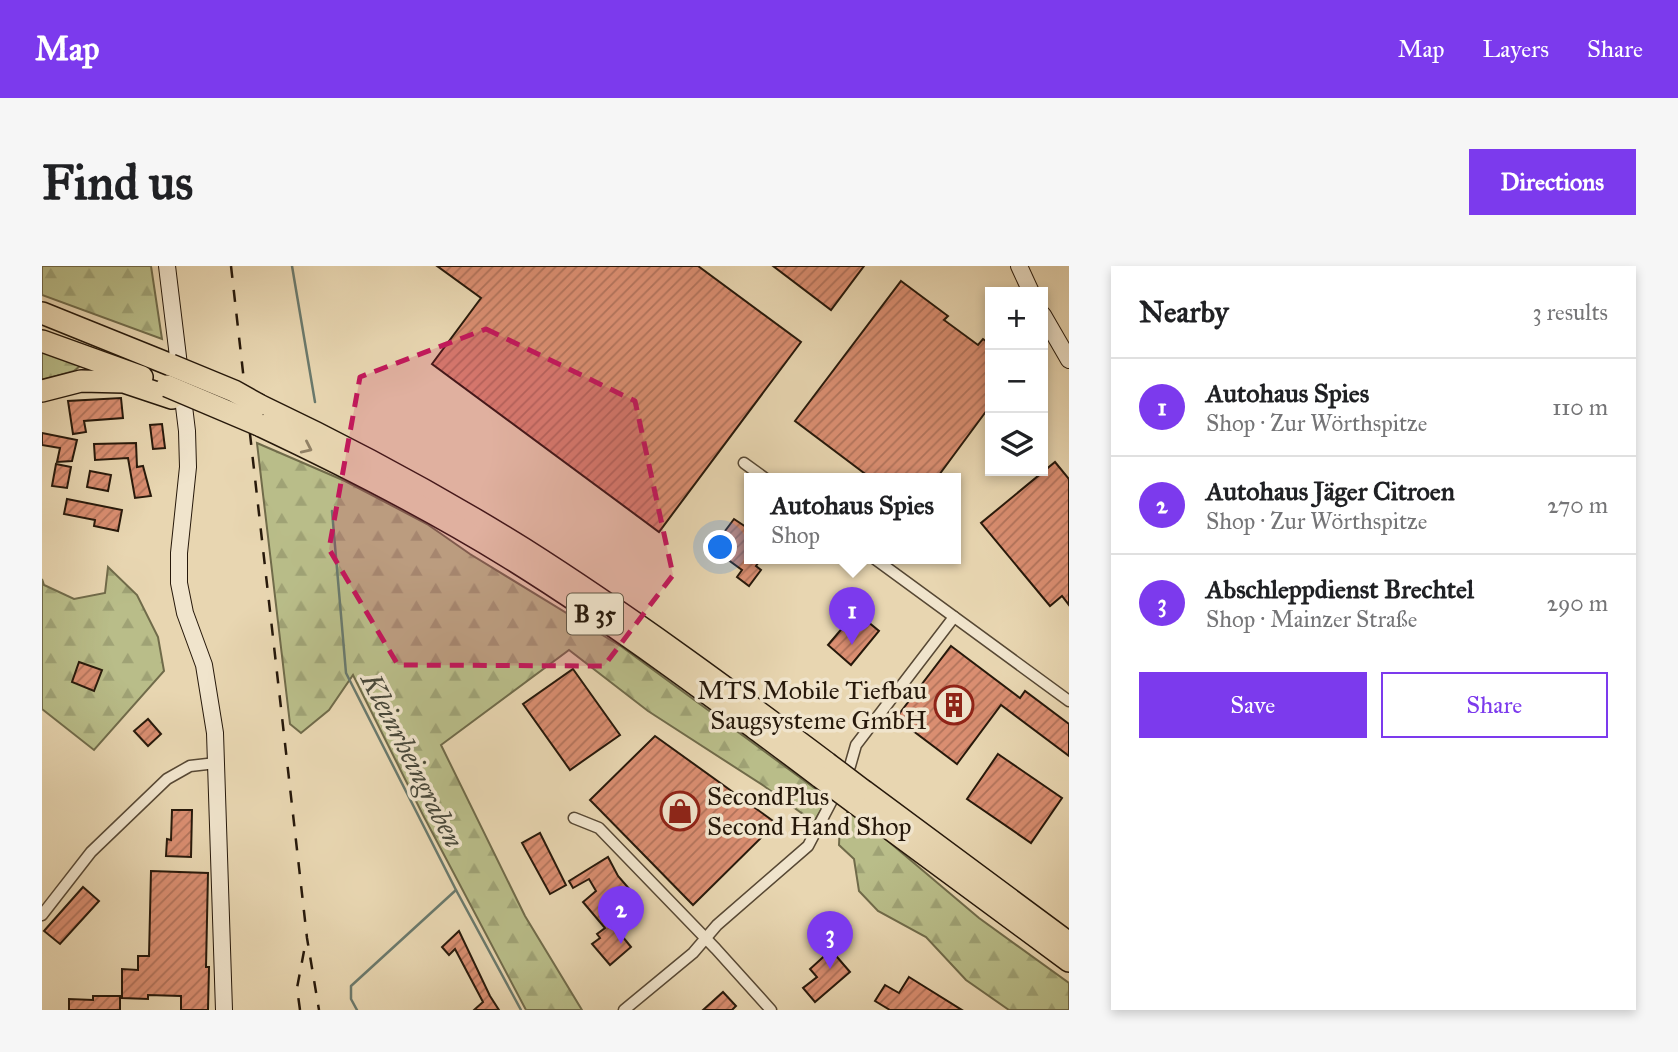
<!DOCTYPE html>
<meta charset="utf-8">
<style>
:root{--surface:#fff;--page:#f6f6f6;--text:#202124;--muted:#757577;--line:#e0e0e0;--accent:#7c3aed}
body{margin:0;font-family:"IM FELL Great Primer",serif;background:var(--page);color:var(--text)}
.controls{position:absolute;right:21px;top:21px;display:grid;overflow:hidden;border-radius:0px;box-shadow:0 4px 10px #0003}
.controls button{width:63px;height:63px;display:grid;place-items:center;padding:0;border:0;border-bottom:2px solid var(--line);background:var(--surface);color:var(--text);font:35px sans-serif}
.you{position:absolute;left:679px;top:282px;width:24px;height:24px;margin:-18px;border:5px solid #fff;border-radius:50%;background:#1a73e8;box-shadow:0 0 0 10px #1a73e833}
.badge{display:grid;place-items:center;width:46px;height:46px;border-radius:50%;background:var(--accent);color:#fff;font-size:23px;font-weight:700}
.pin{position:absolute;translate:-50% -58px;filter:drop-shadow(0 2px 4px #0008)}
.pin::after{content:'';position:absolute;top:37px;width:24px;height:21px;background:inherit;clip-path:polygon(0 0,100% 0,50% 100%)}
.popup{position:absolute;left:702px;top:207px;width:217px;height:91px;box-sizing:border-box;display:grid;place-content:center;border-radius:0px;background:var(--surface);filter:drop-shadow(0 2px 5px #0005);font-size:23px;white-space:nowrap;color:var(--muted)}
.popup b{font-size:26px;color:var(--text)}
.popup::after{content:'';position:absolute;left:50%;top:100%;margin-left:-14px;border:14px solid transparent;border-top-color:var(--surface)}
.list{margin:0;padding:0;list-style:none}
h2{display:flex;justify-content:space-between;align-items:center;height:91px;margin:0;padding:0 28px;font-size:30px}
h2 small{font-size:23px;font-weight:400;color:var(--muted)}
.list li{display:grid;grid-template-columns:46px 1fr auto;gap:21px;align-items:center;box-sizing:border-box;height:98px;padding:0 28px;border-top:2px solid var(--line)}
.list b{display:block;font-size:26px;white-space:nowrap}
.list p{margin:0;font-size:23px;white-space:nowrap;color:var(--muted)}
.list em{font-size:23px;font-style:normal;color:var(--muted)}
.actions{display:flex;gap:14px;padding:21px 28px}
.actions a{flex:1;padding:16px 0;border:2px solid var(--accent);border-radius:0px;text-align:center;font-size:24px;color:var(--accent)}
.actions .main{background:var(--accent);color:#fff}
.icon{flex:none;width:38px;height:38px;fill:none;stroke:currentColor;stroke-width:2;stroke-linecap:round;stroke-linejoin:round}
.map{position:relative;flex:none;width:1027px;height:744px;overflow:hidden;border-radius:0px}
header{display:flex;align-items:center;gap:42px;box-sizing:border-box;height:98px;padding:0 35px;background:var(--accent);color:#fff}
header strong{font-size:33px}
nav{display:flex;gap:38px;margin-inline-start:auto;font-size:24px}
.intro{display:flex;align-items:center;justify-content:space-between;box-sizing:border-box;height:168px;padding:0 42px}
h1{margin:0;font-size:49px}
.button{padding:18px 32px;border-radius:0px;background:var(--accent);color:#fff;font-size:24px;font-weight:700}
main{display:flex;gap:42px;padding:0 42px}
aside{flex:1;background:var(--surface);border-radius:0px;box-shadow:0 4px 10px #0003}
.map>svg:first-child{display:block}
</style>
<header>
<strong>Map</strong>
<nav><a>Map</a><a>Layers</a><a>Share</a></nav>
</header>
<div class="intro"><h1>Find us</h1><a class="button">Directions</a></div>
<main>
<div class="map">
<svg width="1027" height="744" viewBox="0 0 1027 744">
<defs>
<pattern id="forest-firs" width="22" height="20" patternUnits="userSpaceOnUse" patternTransform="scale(1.75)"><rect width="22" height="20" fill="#b9bd89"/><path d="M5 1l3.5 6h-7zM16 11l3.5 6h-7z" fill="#9fa275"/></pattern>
<pattern id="building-hatch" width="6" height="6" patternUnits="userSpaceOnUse" patternTransform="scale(1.75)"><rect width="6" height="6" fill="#da8e71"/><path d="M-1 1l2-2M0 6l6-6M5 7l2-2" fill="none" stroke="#b1735b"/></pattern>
</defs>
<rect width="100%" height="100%" fill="#e8d6b1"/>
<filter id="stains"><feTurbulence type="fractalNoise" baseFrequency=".00286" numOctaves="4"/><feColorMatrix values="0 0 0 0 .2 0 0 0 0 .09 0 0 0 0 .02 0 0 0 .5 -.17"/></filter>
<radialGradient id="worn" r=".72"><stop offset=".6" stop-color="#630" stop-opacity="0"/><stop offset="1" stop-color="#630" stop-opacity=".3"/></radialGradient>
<g fill="url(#forest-firs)" stroke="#706b4a" stroke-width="2">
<polygon points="0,0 109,0 120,73 0,29"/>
<polygon points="0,86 37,97 38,100 32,105 0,114"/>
<polygon points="215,177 303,215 385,258 428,288 580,381 786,532 772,556 722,520 606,445 527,384 399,479 483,650 540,744 484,744 381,549 311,409 287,444 259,467 248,458"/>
<polygon points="66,301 95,329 116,371 122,405 52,484 0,443 0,313 2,319 32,333 63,327"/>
<polygon points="808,543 937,652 1027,717 1027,744 967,744 924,714 884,671 836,645 817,625 812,593 797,579 798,557"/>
</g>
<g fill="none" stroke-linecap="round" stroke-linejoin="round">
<g stroke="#6a796c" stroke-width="2.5">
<polyline points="250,0 273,136"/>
<polyline points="290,245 304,407 414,624 479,744"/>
<polyline points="315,744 309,733 309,720 414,624"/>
</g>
</g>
<g fill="url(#building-hatch)" stroke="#27190b" stroke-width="2">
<polygon points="395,0 656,0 759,76 617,266 390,98 439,32"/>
<polygon points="731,0 822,0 789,44"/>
<polygon points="859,15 906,50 902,54 936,79 941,73 948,78 948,140 894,213 830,213 753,155"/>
<polygon points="79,132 81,152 42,155 44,166 31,168 26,135"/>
<polygon points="120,158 123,182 111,183 108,159"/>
<polygon points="0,167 35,174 30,195 15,196 18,182 0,179"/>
<polygon points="94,177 95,201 101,200 109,230 93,232 86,192 53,194 52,178"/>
<polygon points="1013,196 1027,213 1027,339 1020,330 1008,340 939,257"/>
<polygon points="14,198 29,201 25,222 10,220"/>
<polygon points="48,205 69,209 66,225 45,221"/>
<polygon points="25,233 80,244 76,265 52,260 53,254 22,248"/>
<polygon points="692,253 707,263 707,293 719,293 714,300 719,304 707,320 695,311 700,304 685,293 694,281 680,269"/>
<polygon points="814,346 837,365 809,399 786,379"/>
<polygon points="909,380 978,432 983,425 1027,458 1027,490 959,439 915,498 854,452"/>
<polygon points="37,396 60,404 52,425 30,416"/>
<polygon points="531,403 578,469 528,504 481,438"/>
<polygon points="106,453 119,468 106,480 92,465"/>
<polygon points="613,470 734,557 651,639 548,534"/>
<polygon points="956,488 1020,532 989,577 925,533"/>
<polygon points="130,544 150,544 149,591 124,590 125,573 129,574"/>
<polygon points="498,567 524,619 508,628 480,577"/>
<polygon points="566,591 576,610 589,625 562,648 589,681 568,699 550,678 558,672 555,668 563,662 541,636 554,625 547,613 531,622 527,615"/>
<polygon points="109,605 166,607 164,701 167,701 166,744 139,744 139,730 106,729 106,733 80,732 80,703 96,704 96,690 107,690"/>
<polygon points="41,621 57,635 18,678 2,665"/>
<polygon points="417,665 448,730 457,744 432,744 441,736 413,683 407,689 400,681"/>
<polygon points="789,684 808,706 773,736 761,722 775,711 768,703"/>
<polygon points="867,711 920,744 848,744 833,735 843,719 857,727"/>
<polygon points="681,726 694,740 690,744 661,744"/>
<polygon points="51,730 78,730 78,744 27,744 27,733 51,734"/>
</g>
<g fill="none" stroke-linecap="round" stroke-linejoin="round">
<defs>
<g id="street">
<polyline points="702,197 724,213"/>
<polyline points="833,293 1027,435"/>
<polyline points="532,552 557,562 674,683 729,744"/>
<polyline points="0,649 49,586 125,513 148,500 174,497"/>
<polyline points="582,744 651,687 675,659 766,580 808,500 814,479 912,351"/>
</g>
<g id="secondary">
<polyline points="125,0 145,165 146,201 137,287 137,317 143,347 162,399 173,467 182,744"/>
<polyline points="977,0 989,26"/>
<polyline points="1001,49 1027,94"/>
</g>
<g id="highway">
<polyline points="0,47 129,99"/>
<polyline points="0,75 100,111"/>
<polyline points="0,125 39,115 82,116 130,132"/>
<path d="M217,139C308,182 397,230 482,283C586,349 686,423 785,497"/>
<path d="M217,159C302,199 385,241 466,291C574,358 677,435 778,511"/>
<polyline points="822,525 1027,677"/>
<polyline points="813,537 1027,695"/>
</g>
</defs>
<use href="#street" stroke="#574834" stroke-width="13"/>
<use href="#secondary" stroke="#27190b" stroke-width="18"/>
<use href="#highway" stroke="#27190b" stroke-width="24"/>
<use href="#street" stroke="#f0e4cc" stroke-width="10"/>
<use href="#secondary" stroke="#f0e4cc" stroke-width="16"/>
<use href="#highway" stroke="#e8d6b1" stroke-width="21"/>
<g stroke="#27190b" stroke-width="2.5" stroke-dasharray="12 12" stroke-linecap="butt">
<polyline points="189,0 265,672 277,744"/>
<polyline points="258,744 255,722 262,685"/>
</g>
<defs>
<g id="highway-bridge">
<polyline points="129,99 192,125 217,139"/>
<polyline points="125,120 217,159"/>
<polyline points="785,497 822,525"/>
<polyline points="778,511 813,537"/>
</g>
</defs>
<use href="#highway-bridge" stroke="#27190b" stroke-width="24" stroke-linecap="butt"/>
<use href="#highway-bridge" stroke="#e8d6b1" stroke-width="21"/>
</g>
<defs><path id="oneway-chevron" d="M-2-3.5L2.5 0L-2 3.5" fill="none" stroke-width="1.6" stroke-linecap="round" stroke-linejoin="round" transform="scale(1.75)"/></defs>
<use stroke="#918166" href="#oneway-chevron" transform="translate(265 182) rotate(25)"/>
<path fill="#c2185b" fill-opacity="0.2" stroke="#c2185b" stroke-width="5" stroke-dasharray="14 9" stroke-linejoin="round" d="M444,63L593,135L631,309L562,400L356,399L287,283L318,111Z"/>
<defs>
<symbol id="building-ring" viewBox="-11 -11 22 22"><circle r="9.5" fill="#f0e4cc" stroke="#8f2418" stroke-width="1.5"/><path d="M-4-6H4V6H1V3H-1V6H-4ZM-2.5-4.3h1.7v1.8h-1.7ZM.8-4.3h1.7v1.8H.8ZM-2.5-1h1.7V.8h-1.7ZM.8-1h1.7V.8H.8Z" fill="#8f2418"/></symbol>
<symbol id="shop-ring" viewBox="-11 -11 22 22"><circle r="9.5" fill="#f0e4cc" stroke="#8f2418" stroke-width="1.5"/><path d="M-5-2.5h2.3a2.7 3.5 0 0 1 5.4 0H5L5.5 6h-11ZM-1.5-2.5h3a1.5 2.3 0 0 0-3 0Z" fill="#8f2418"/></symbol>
</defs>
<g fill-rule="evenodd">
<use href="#building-ring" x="890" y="417" width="44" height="44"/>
<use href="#shop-ring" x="616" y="523" width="44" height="44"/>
</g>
<g text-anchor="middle" stroke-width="7" stroke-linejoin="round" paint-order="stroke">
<rect fill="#f0e4cc" stroke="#635645" stroke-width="2" x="525" y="327.5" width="56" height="41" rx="5"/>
<g font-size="24" font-weight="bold" fill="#27190b">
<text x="553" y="356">B 35</text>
</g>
<g font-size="26" fill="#27190b" stroke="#f0e4cc" text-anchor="end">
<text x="885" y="433">MTS Mobile Tiefbau<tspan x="885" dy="30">Saugsysteme GmbH</tspan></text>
<text x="665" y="539" text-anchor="start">SecondPlus<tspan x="665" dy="30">Second Hand Shop</tspan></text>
</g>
<g font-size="28" font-style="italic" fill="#49493b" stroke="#f0e4cc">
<text transform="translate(371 494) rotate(63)" y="10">Kleinrheingraben</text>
</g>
</g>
<rect width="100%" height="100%" filter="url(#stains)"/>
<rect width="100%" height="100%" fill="url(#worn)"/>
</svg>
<div class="controls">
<button>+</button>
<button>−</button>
<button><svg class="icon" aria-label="layers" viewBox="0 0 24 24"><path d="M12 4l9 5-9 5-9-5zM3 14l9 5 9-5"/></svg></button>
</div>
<div class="you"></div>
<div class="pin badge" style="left:810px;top:379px">1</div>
<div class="popup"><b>Autohaus Spies</b>Shop</div>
<div class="pin badge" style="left:579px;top:678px">2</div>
<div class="pin badge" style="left:788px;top:703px">3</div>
</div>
<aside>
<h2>Nearby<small>3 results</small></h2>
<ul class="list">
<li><span class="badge">1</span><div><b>Autohaus Spies</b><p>Shop · Zur Wörthspitze</p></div><em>110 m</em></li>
<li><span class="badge">2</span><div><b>Autohaus Jäger Citroen</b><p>Shop · Zur Wörthspitze</p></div><em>270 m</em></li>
<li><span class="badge">3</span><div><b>Abschleppdienst Brechtel</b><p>Shop · Mainzer Straße</p></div><em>290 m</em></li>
</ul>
<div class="actions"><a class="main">Save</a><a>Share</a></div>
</aside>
</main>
